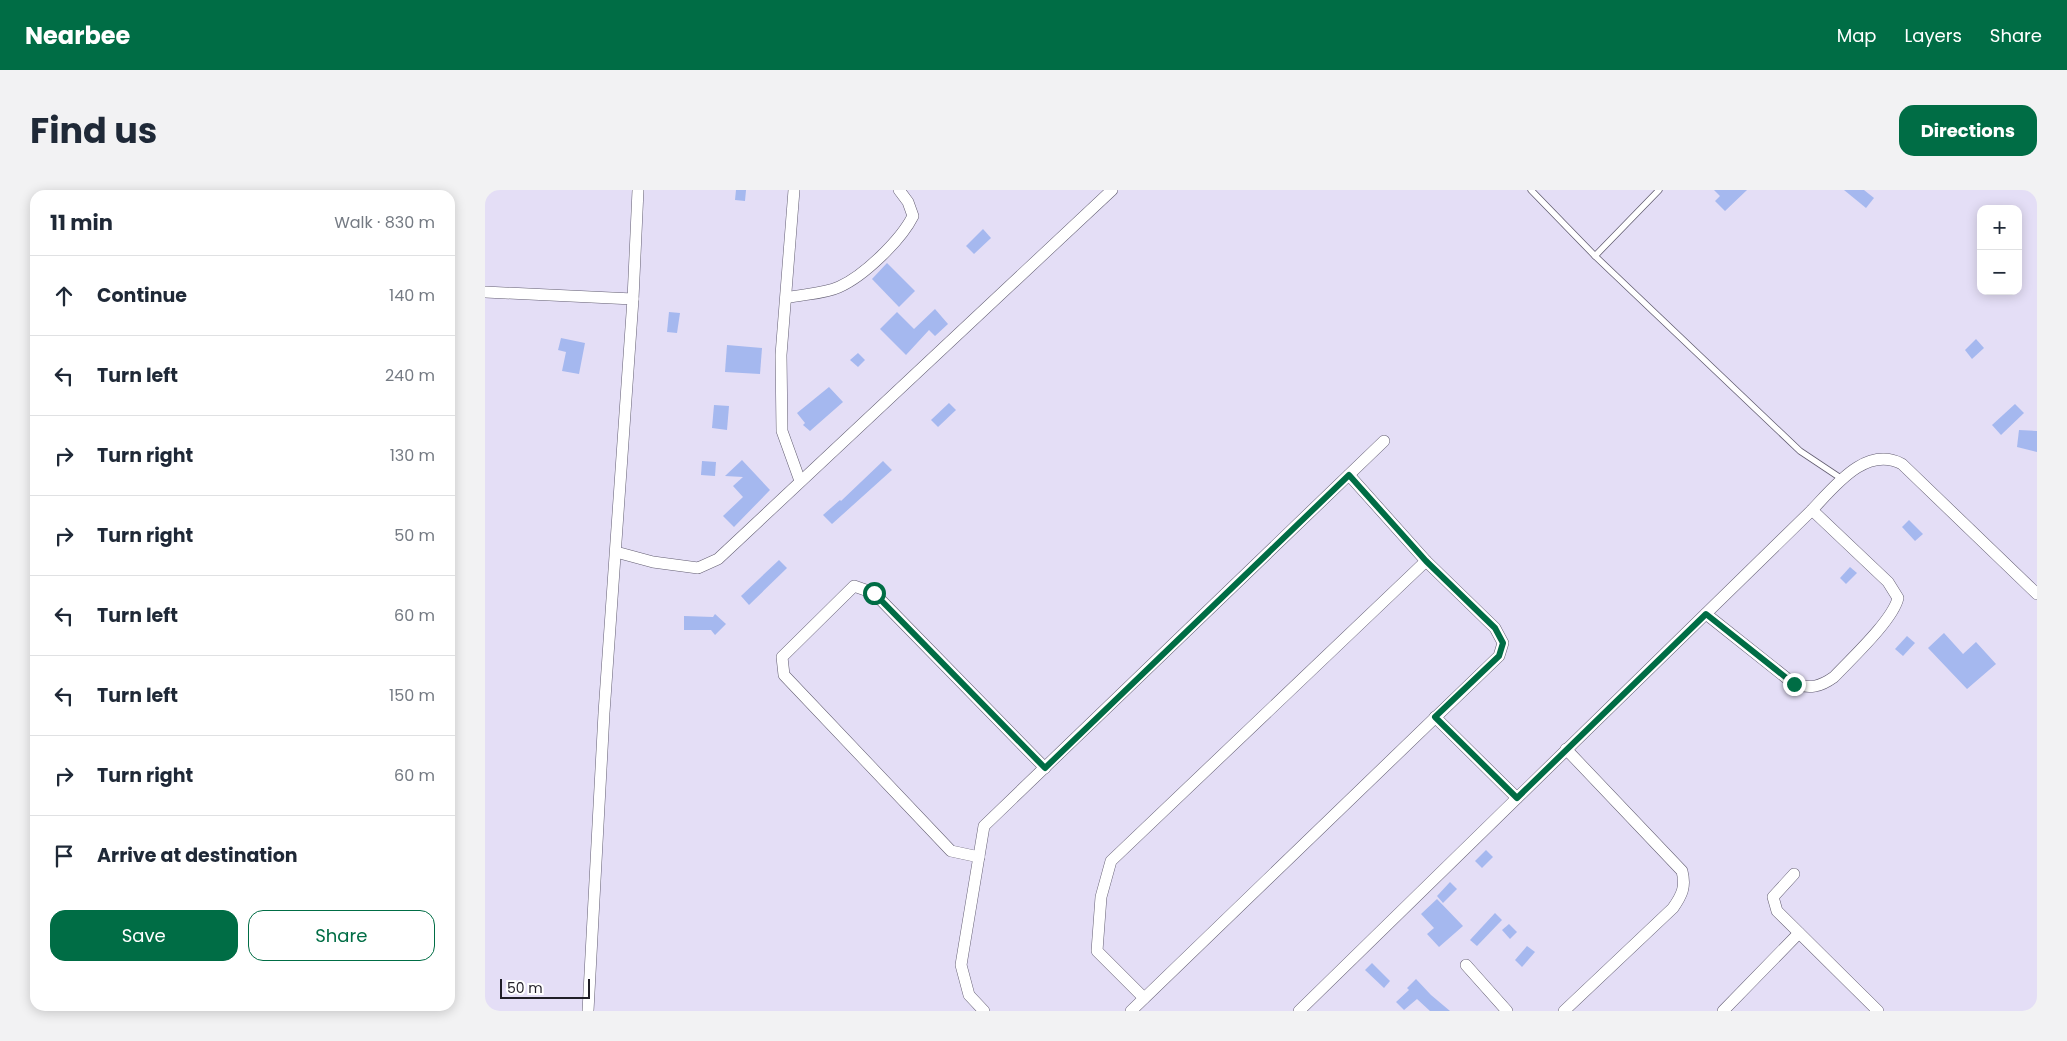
<!DOCTYPE html>
<meta charset="utf-8">
<style>
:root{--surface:#fff;--page:#f2f2f3;--text:#1f2937;--muted:#747a83;--line:#e0e1e3;--accent:#006d45}
body{margin:0;font-family:Poppins,sans-serif;background:var(--page);color:var(--text)}
.controls{position:absolute;right:15px;top:15px;display:grid;overflow:hidden;border-radius:10px;box-shadow:0 2px 12px #0003}
.controls button{width:45px;height:45px;display:grid;place-items:center;padding:0;border:0;border-bottom:1px solid var(--line);background:var(--surface);color:var(--text);font:25px sans-serif}
.scale{position:absolute;left:15px;bottom:12px;width:90px;box-sizing:border-box;padding-left:5px;border:2px solid #201e27;border-top:0;font-size:14px;line-height:18px;white-space:nowrap;color:#201e27;-webkit-text-stroke:4px #fff;paint-order:stroke}
.stop{position:absolute;width:15px;height:15px;margin:-11px;border:4px solid #006d45;border-radius:50%;background:#fff}
.stop.end{background:#006d45;border-color:#fff;box-shadow:0 1px 5px #0008}
.list{margin:0;padding:0;list-style:none}
h2{display:flex;justify-content:space-between;align-items:center;height:65px;margin:0;padding:0 20px;font-size:21px}
h2 small{font-size:16px;font-weight:400;color:var(--muted)}
.list li{display:grid;grid-template-columns:32px 1fr auto;gap:15px;align-items:center;box-sizing:border-box;height:80px;padding:0 20px;border-top:1px solid var(--line)}
.list b{display:block;font-size:19px;white-space:nowrap}
.list em{font-size:16px;font-style:normal;color:var(--muted)}
.actions{display:flex;gap:10px;padding:15px 20px}
.actions a{flex:1;padding:11px 0;border:1px solid var(--accent);border-radius:15px;text-align:center;font-size:18px;color:var(--accent)}
.actions .main{background:var(--accent);color:#fff}
.icon{flex:none;width:28px;height:28px;fill:none;stroke:currentColor;stroke-width:2;stroke-linecap:round;stroke-linejoin:round}
.map{position:relative;flex:none;width:1552px;height:821px;overflow:hidden;border-radius:15px}
header{display:flex;align-items:center;gap:30px;box-sizing:border-box;height:70px;padding:0 25px;background:var(--accent);color:#fff}
header strong{font-size:24px}
nav{display:flex;gap:28px;margin-inline-start:auto;font-size:18px}
.intro{display:flex;align-items:center;justify-content:space-between;box-sizing:border-box;height:120px;padding:0 30px}
h1{margin:0;font-size:35px}
.button{padding:12px 22px;border-radius:15px;background:var(--accent);color:#fff;font-size:18px;font-weight:700}
main{display:flex;gap:30px;padding:0 30px}
aside{flex:1;background:var(--surface);border-radius:15px;box-shadow:0 2px 12px #0003}
.map>svg:first-child{display:block}
</style>
<header>
<strong>Nearbee</strong>
<nav><a>Map</a><a>Layers</a><a>Share</a></nav>
</header>
<div class="intro"><h1>Find us</h1><a class="button">Directions</a></div>
<main>
<aside>
<h2>11 min<small>Walk · 830 m</small></h2>
<ul class="list">
<li><svg class="icon" aria-label="ahead" viewBox="0 0 24 24"><path d="M12 20V5M6 11l6-6 6 6"/></svg><div><b>Continue</b></div><em>140 m</em></li>
<li><svg class="icon" aria-label="left" viewBox="0 0 24 24"><path d="M17 20v-9H6M10 6l-5 5 5 5"/></svg><div><b>Turn left</b></div><em>240 m</em></li>
<li><svg class="icon" aria-label="right" viewBox="0 0 24 24"><path d="M7 20v-9h11M14 6l5 5-5 5"/></svg><div><b>Turn right</b></div><em>130 m</em></li>
<li><svg class="icon" aria-label="right" viewBox="0 0 24 24"><path d="M7 20v-9h11M14 6l5 5-5 5"/></svg><div><b>Turn right</b></div><em>50 m</em></li>
<li><svg class="icon" aria-label="left" viewBox="0 0 24 24"><path d="M17 20v-9H6M10 6l-5 5 5 5"/></svg><div><b>Turn left</b></div><em>60 m</em></li>
<li><svg class="icon" aria-label="left" viewBox="0 0 24 24"><path d="M17 20v-9H6M10 6l-5 5 5 5"/></svg><div><b>Turn left</b></div><em>150 m</em></li>
<li><svg class="icon" aria-label="right" viewBox="0 0 24 24"><path d="M7 20v-9h11M14 6l5 5-5 5"/></svg><div><b>Turn right</b></div><em>60 m</em></li>
<li><svg class="icon" aria-label="arrive" viewBox="0 0 24 24"><path d="M6 21V4h12l-3 4 3 4H6"/></svg><div><b>Arrive at destination</b></div></li>
</ul>
<div class="actions"><a class="main">Save</a><a>Share</a></div>
</aside>
<div class="map">
<svg width="1552" height="821" viewBox="0 0 1552 821">
<rect width="100%" height="100%" fill="#e4def6"/>
<g fill="#a5b8ef">
<polygon points="251,0 261,0 260,11 250,10"/>
<polygon points="1229,0 1262,0 1240,21 1230,11 1235,6"/>
<polygon points="1359,0 1379,0 1389,8 1381,18"/>
<polygon points="498,39 506,48 489,64 481,56"/>
<polygon points="402,73 430,101 414,117 387,89"/>
<polygon points="450,119 463,134 450,146 444,140 421,165 395,139 412,122 429,139"/>
<polygon points="184,122 195,123 192,143 182,142"/>
<polygon points="76,148 100,153 94,184 77,181 81,162 73,160"/>
<polygon points="1491,149 1499,158 1487,169 1480,160"/>
<polygon points="242,155 277,158 275,184 240,182"/>
<polygon points="373,163 380,170 373,177 365,170"/>
<polygon points="344,197 358,212 325,241 318,235 320,233 312,223"/>
<polygon points="464,213 471,220 453,237 446,230"/>
<polygon points="1530,214 1539,223 1516,245 1507,235"/>
<polygon points="229,215 244,216 242,240 227,238"/>
<polygon points="1534,240 1552,241 1552,262 1532,257"/>
<polygon points="257,270 285,300 249,337 238,326 258,307 248,296 258,287 240,286"/>
<polygon points="217,271 231,272 230,286 216,285"/>
<polygon points="398,271 407,280 347,334 338,325 355,310 356,311"/>
<polygon points="1424,330 1438,344 1430,351 1417,337"/>
<polygon points="294,370 302,378 264,415 256,406"/>
<polygon points="1365,377 1372,383 1361,394 1355,388"/>
<polygon points="230,424 241,434 230,445 226,440 199,440 199,426 228,427"/>
<polygon points="1459,443 1478,464 1491,452 1511,474 1482,499 1443,458"/>
<polygon points="1422,446 1430,453 1418,466 1410,459"/>
<polygon points="1001,660 1008,667 997,678 990,671"/>
<polygon points="965,692 972,699 958,713 952,706"/>
<polygon points="952,709 978,736 954,757 942,744 949,738 936,724"/>
<polygon points="1010,723 1017,730 992,756 985,750"/>
<polygon points="1024,734 1032,742 1025,749 1017,740"/>
<polygon points="1042,756 1050,762 1037,777 1030,770"/>
<polygon points="887,773 905,791 899,798 880,780"/>
<polygon points="931,789 946,805 965,821 945,821 932,809 919,820 911,812 924,800 922,798"/>
</g>
<g fill="none" stroke-linecap="round" stroke-linejoin="round">
<defs>
<g id="lane">
<polyline points="1046,0 1110,66 1315,261 1357,289"/>
<polyline points="1110,66 1174,0"/>
</g>
<g id="street">
<polyline points="309,0 296,165 297,241 315,291"/>
<polyline points="0,102 148,109"/>
<path d="M301,108C318,104 339,104 354,97C379,86 416,50 428,26L423,12L414,0"/>
<polyline points="131,362 168,372 213,378 233,369 627,0"/>
<path d="M1221,424L1309,494C1325,499 1335,497 1349,487C1366,469 1408,430 1413,408L1403,392L1327,320"/>
<polyline points="950,527 1032,608"/>
<polyline points="494,667 466,661 299,485 297,467 369,396 389,403 560,578"/>
<polyline points="1309,684 1288,707 1292,721 1393,821"/>
<polyline points="981,775 1022,821"/>
<polyline points="659,808 612,761 616,707 626,671 941,371"/>
<polyline points="103,821 119,523 148,109 153,0"/>
<polyline points="499,821 484,805 476,775 499,636 899,251"/>
<polyline points="646,821 1014,466 1018,453 1010,438 941,371 864,285"/>
<path d="M814,821L1327,320C1350,296 1381,255 1417,274L1552,404"/>
<path d="M1079,821L1188,718C1197,705 1201,697 1197,681L1081,559"/>
<polyline points="1238,821 1314,743"/>
</g>
</defs>
<use href="#lane" stroke="#635e72" stroke-width="7"/>
<use href="#street" stroke="#635e72" stroke-width="12"/>
<use href="#lane" stroke="#fff" stroke-width="5.5"/>
<use href="#street" stroke="#fff" stroke-width="11"/>
</g>
<g fill="none" stroke-linecap="round" stroke-linejoin="round">
<polyline stroke="#006d45" stroke-width="6" points="389,403 560,578 864,285 941,371 1010,438 1018,453 1014,466 950,527 1032,608 1221,424 1309,494"/>
</g>
</svg>
<div class="controls">
<button>+</button>
<button>−</button>
</div>
<div class="scale">50 m</div>
<div class="stop" style="left:389px;top:403px"></div>
<div class="stop end" style="left:1309px;top:494px"></div>
</div>
</main>
